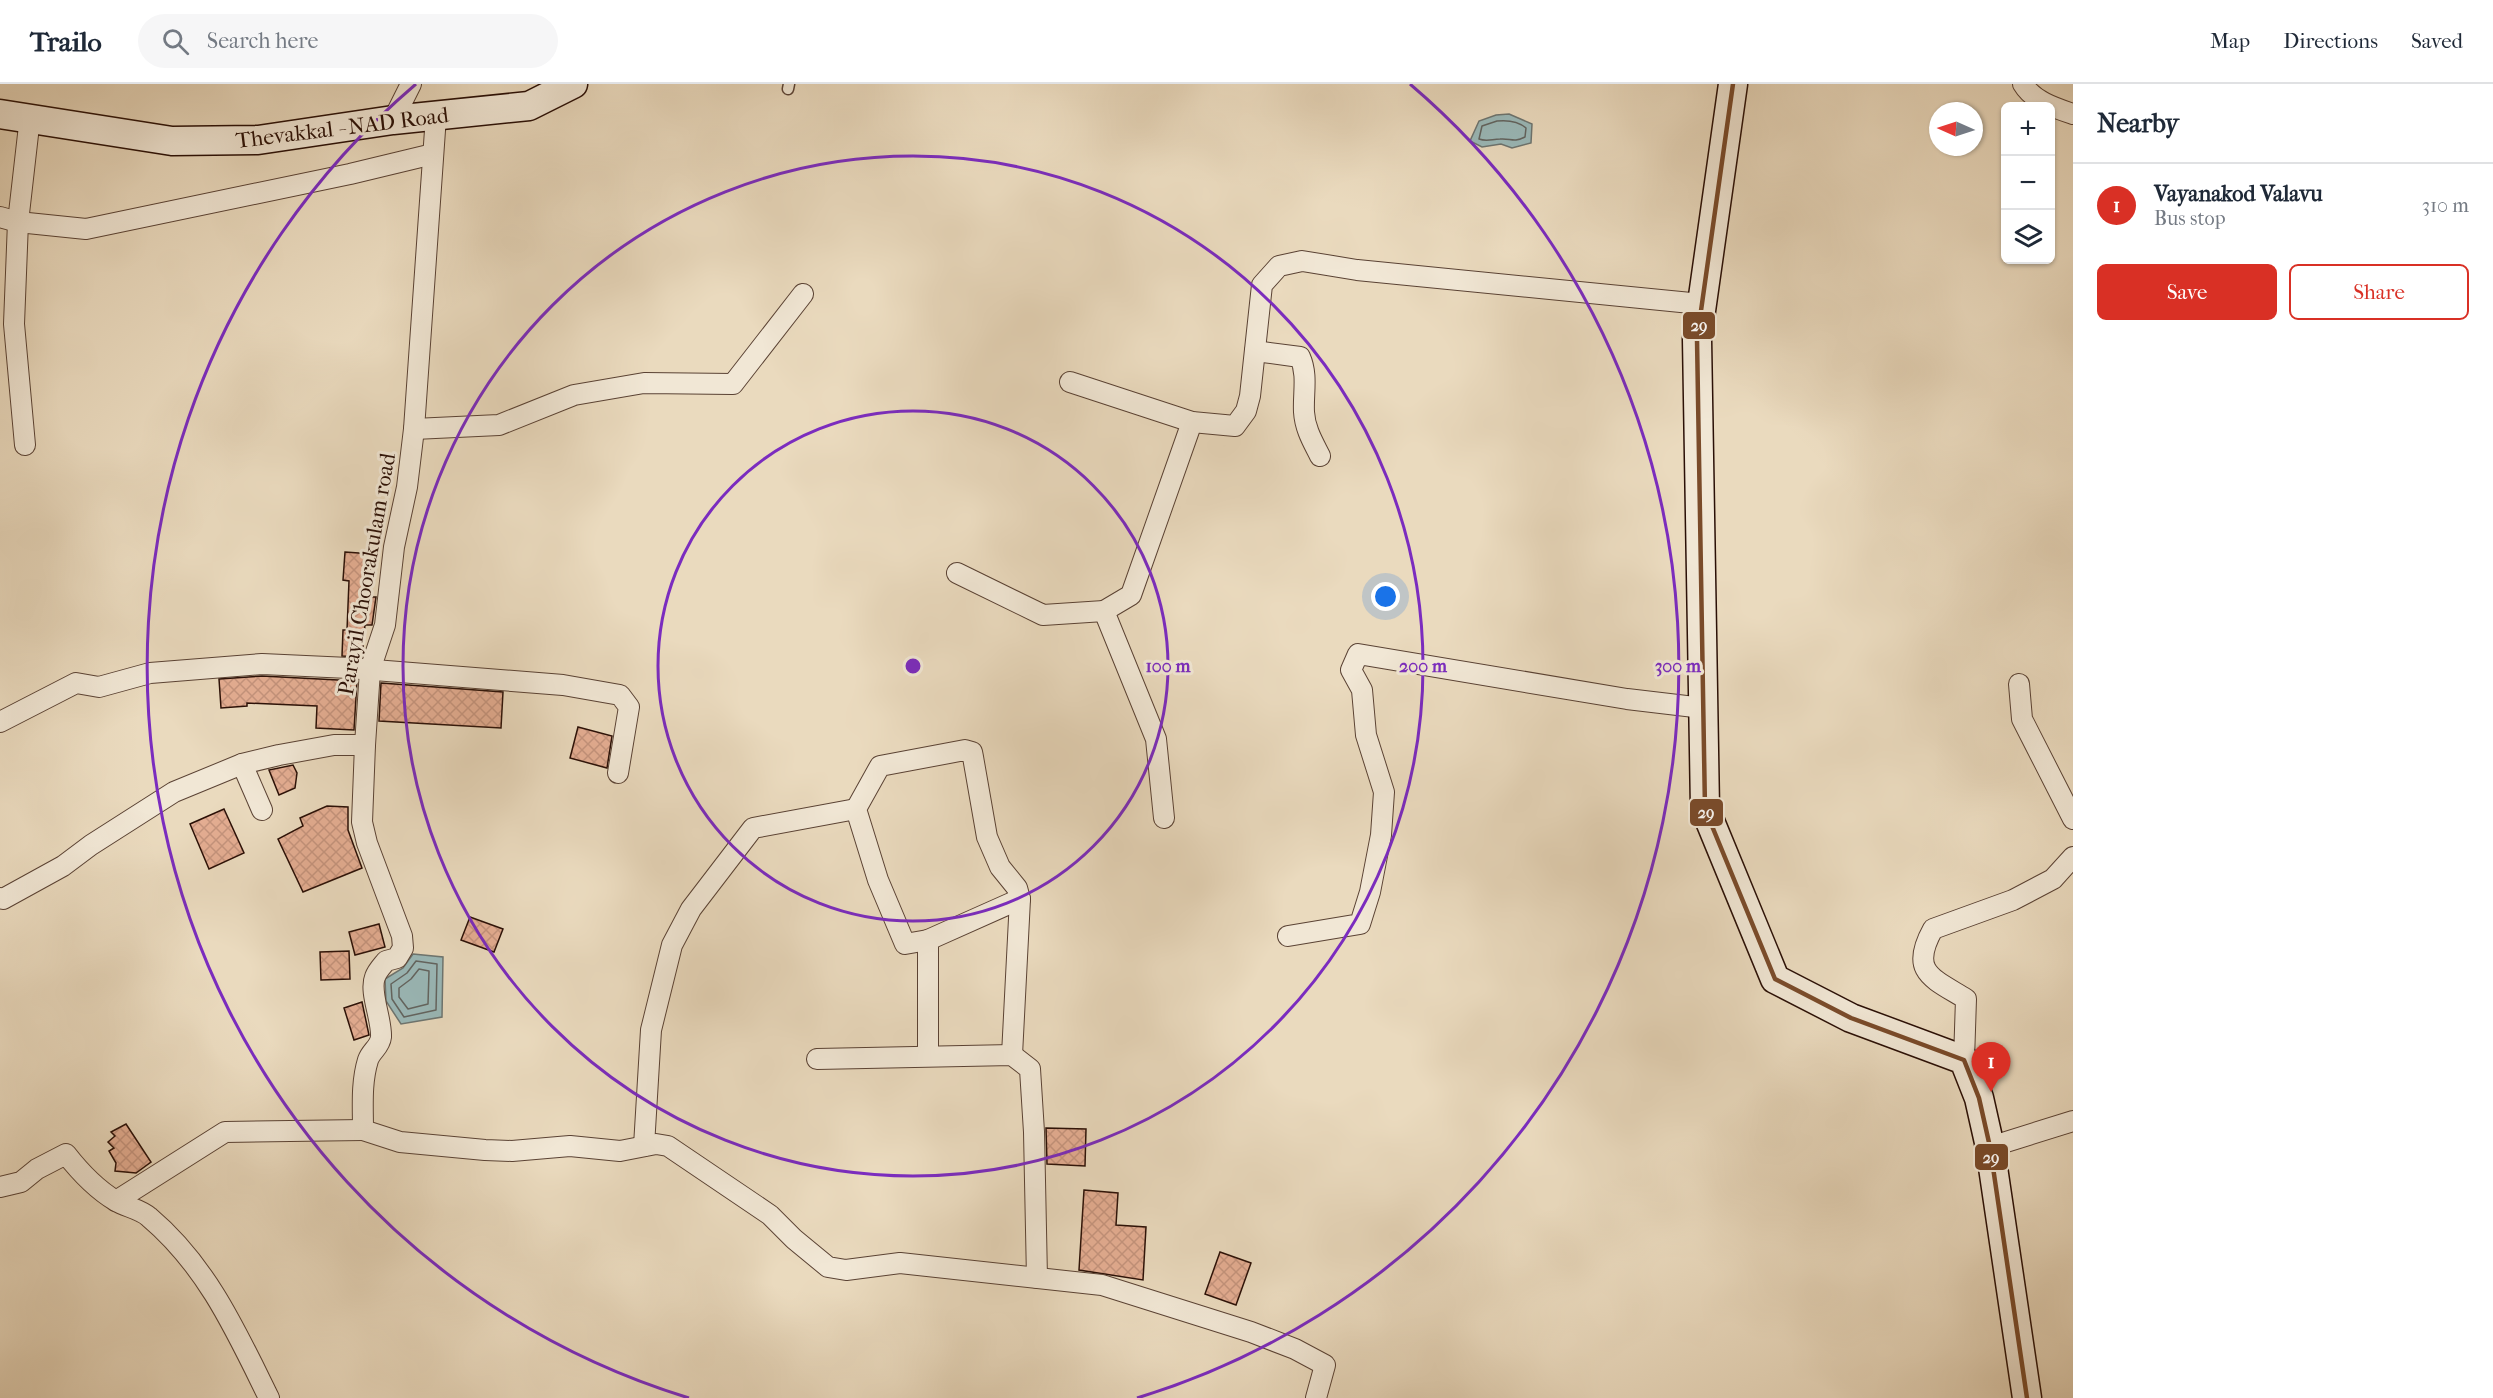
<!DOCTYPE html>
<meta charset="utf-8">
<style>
:root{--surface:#fff;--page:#f6f6f7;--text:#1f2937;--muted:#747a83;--line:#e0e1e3;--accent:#d93025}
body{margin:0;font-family:"IM FELL French Canon",serif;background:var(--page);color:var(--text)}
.controls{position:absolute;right:18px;top:18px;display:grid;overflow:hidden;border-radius:9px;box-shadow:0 2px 4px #0004}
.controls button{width:54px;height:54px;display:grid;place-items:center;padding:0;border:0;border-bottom:2px solid var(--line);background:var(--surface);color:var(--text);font:30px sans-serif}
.compass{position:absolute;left:1929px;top:18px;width:54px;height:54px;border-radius:50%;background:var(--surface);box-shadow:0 2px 4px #0004;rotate:273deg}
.you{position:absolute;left:1386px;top:513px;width:21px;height:21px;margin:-15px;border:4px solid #fff;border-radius:50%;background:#1a73e8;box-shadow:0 0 0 9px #1a73e833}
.badge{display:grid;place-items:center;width:39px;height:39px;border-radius:50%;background:var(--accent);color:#fff;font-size:20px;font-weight:700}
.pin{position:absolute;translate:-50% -50px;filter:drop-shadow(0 2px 3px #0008)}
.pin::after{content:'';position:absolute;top:32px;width:21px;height:18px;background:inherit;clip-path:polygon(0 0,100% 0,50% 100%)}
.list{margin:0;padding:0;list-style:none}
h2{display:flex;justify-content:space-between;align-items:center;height:78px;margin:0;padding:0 24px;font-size:26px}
h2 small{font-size:20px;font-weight:400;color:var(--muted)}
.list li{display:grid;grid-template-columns:39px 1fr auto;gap:18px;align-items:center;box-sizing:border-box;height:84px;padding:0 24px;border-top:2px solid var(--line)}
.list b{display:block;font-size:22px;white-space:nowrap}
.list p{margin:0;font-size:20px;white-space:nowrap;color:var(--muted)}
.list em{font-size:20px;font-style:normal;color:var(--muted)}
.actions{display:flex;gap:12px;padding:18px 24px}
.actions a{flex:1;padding:14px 0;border:2px solid var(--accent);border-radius:9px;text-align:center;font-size:21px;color:var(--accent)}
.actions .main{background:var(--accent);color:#fff}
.icon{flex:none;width:33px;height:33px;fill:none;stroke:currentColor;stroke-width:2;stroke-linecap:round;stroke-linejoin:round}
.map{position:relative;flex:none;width:2073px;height:1314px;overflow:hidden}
header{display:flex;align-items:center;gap:36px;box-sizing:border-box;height:84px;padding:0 30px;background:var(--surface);border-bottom:2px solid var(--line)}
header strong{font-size:28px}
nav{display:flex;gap:33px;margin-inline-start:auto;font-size:21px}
.search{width:420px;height:54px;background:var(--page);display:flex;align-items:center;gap:15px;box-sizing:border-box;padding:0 21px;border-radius:33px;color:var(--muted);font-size:22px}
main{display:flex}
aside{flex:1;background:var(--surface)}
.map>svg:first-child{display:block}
</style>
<header>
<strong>Trailo</strong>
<div class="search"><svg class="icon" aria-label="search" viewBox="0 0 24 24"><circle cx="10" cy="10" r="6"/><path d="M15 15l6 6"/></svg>Search here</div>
<nav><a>Map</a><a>Directions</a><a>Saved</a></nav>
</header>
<main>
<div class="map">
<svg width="2073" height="1314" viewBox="0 0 2073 1314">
<defs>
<pattern id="building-cross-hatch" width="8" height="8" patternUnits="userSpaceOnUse" patternTransform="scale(1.5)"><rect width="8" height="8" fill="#e5ae93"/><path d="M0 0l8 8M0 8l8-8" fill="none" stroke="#c5947d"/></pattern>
</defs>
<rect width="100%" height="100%" fill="#eadabe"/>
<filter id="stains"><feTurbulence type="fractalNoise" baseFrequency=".00333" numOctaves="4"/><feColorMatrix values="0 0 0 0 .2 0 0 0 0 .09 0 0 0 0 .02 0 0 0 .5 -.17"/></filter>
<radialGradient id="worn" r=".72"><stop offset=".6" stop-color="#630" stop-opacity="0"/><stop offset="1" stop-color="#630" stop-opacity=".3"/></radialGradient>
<g fill="#9ab9b9" stroke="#6d7571" stroke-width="1.5">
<polygon points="1509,30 1532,40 1531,59 1512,64 1501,60 1482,63 1470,57 1479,37 1496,31"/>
<polygon points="413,870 443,873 442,933 401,940 386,917 385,895 403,884"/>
</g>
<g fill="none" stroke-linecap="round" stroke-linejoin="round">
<g stroke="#626460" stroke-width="1.5">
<path d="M1497,37C1507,36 1518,37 1526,44L1525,53C1513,59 1511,54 1500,55C1492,55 1487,58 1479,55L1482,42Z"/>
<polygon points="416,877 437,880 436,926 404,933 392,915 391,900 407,889"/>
<polygon points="419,885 429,887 428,920 408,925 399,913 399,904 411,895"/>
</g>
</g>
<g fill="url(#building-cross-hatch)" stroke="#2a0f06" stroke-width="1.5">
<polygon points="345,468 372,470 369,513 376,513 372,541 365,541 362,573 342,572 343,546 347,546 349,497 343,496"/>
<polygon points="262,592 357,597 354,646 316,644 317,622 247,619 247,622 221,624 219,595"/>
<polygon points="381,599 503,608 501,644 379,637"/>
<polygon points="578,643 612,652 607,684 570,674"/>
<polygon points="293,681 297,689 295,704 279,711 269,686"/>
<polygon points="327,722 348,723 348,746 362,784 303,808 278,755 303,742 300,734"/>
<polygon points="224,725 244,769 209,785 190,740"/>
<polygon points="470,833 503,845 494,868 461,856"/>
<polygon points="379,840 385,863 355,871 349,848"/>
<polygon points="349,867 350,895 321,896 320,868"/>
<polygon points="362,918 369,951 354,956 344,924"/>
<polygon points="126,1040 151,1078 136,1089 115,1087 116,1079 109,1067 114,1064 108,1058 115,1052 111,1048"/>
<polygon points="1046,1044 1086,1045 1085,1082 1047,1080"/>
<polygon points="1084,1106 1118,1109 1116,1141 1146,1143 1143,1196 1079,1186"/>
<polygon points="1220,1168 1251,1179 1236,1221 1205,1210"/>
</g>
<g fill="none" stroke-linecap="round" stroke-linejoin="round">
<defs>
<polyline id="service" points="788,5 789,0"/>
<g id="minor">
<path d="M2023,0C2033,17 2055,24 2073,30"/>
<polyline points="393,36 411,0"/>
<polyline points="0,133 18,138 86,145 350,90 433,70"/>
<path d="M1255,267L1300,273C1308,291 1303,309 1304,328C1305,345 1313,358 1320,372"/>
<polyline points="1070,298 1192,338 1235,342 1246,327 1250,312 1262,201 1279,182 1302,177 1357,186 1701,220"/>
<polyline points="414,345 499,341 574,311 644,299 733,300 803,210"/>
<polyline points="25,361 14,240 18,138 30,33"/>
<polyline points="957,489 1043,531 1104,527"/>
<polyline points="2019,600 2022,635 2073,735"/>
<polyline points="0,638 76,599 99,603 150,589 262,580 349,584 563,601 620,611 629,623 618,689"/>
<path d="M365,661L362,738L367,759L402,852L403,864L397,874L386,877C382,882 377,887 375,893C369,908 382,935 381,953C380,963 371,967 368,976C361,999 363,1022 363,1046L400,1058L485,1066L512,1067L570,1062L620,1067L656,1060L668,1062L770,1131L794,1155L828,1183L846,1186L900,1179L1102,1201L1251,1248L1295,1265L1325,1281L1316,1314"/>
<polyline points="242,680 262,726"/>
<polyline points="1164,734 1156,655 1104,527 1131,511 1192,338"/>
<polyline points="0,814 3,815 63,782 91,761 174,708 242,680 279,671 334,661 365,661 370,586 385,541 394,463 407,403 414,345 436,32"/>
<polyline points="1288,852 1360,840 1370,808 1381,751 1384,708 1366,651 1362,606 1351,586 1358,570 1627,615 1703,624"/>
<polyline points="928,856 905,860 878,796 856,725 880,682 965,666 972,668 973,673 987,753 1000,783 1017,804 1020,815 1012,971"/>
<polyline points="928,971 928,856 1020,815"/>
<polyline points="817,975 1012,971 1030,985 1034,1048 1037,1194"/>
<path d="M1964,976L1966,915C1932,894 1909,888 1933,845L2013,816L2053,795L2073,773"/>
<polyline points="644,1062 651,946 672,861 691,825 753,744 856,725"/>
<polyline points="1990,1063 2073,1037"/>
<path d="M0,1103L21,1098L37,1085L66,1070C80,1088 96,1105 116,1117C126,1123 140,1125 149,1133C207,1182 236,1247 269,1314"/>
<polyline points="116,1117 225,1048 363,1046"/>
</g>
<g id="secondary">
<polyline points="1733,0 1697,255 1705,725 1775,895 1851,934 1964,976 1979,1014 1990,1063 2027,1314"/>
<polyline points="0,30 172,57 258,56 393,36 529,22 573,0"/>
</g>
</defs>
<use href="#service" stroke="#5a4234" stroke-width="13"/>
<use href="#minor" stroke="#5a4234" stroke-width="22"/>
<use href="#secondary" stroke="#2a0f06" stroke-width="31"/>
<use href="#service" stroke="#f1e7d5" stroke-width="10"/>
<use href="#minor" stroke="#f1e7d5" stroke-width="20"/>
<use href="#secondary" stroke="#f1e7d5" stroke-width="28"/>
<defs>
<polyline id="bus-1" points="1733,0 1697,255 1705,725 1775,895 1851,934 1964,976 1979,1014 1990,1063 2027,1314"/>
</defs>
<use href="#bus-1" stroke="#f1e7d5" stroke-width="9"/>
<use href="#bus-1" stroke="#7a4b2a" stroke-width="4.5"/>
</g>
<g fill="none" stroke="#7b2cbf" stroke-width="3">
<circle cx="913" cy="582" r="255"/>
<circle cx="913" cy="582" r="510"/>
<path d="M689 1314A765 765 0 0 1 416 0M1410 0A765 765 0 0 1 1137 1314"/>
</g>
<g text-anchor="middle" stroke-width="6" stroke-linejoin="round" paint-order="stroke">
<g font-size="22" fill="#2a0f06" stroke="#f1e7d5">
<text transform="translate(342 43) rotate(-7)" y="8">Thevakkal - NAD Road</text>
<text transform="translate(366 490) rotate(-80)" y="8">Parayil Choorakulam road</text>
</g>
</g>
<circle cx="913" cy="582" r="9" fill="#7b2cbf" stroke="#f1e7d5" stroke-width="3"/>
<g font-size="18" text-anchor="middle" font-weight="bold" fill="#7b2cbf" stroke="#f1e7d5" stroke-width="6" stroke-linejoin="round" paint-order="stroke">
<text x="1168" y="588">100 m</text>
<text x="1423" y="588">200 m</text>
<text x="1678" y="588">300 m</text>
</g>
<g stroke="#f1e7d5" stroke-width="2">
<rect x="1682" y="227" width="34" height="29" rx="6" fill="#7a4b2a"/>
<rect x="1689" y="714" width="35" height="29" rx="6" fill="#7a4b2a"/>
<rect x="1974" y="1059" width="35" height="28" rx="6" fill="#7a4b2a"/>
</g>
<g font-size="16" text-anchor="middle" font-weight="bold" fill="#fff">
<text x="1699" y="247">29</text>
<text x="1706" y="734">29</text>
<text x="1991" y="1079">29</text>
</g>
<rect width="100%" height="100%" filter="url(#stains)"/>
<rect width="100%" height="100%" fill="url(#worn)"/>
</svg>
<div class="controls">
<button>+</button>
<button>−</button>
<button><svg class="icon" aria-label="layers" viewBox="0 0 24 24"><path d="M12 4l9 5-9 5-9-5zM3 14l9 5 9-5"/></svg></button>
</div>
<svg class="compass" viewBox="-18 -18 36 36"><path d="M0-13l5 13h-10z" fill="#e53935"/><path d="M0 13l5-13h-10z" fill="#747a83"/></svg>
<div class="you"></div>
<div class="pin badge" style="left:1991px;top:1008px">1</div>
</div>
<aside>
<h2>Nearby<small></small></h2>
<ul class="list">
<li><span class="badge">1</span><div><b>Vayanakod Valavu</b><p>Bus stop</p></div><em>310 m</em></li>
</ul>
<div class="actions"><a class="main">Save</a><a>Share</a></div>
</aside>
</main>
